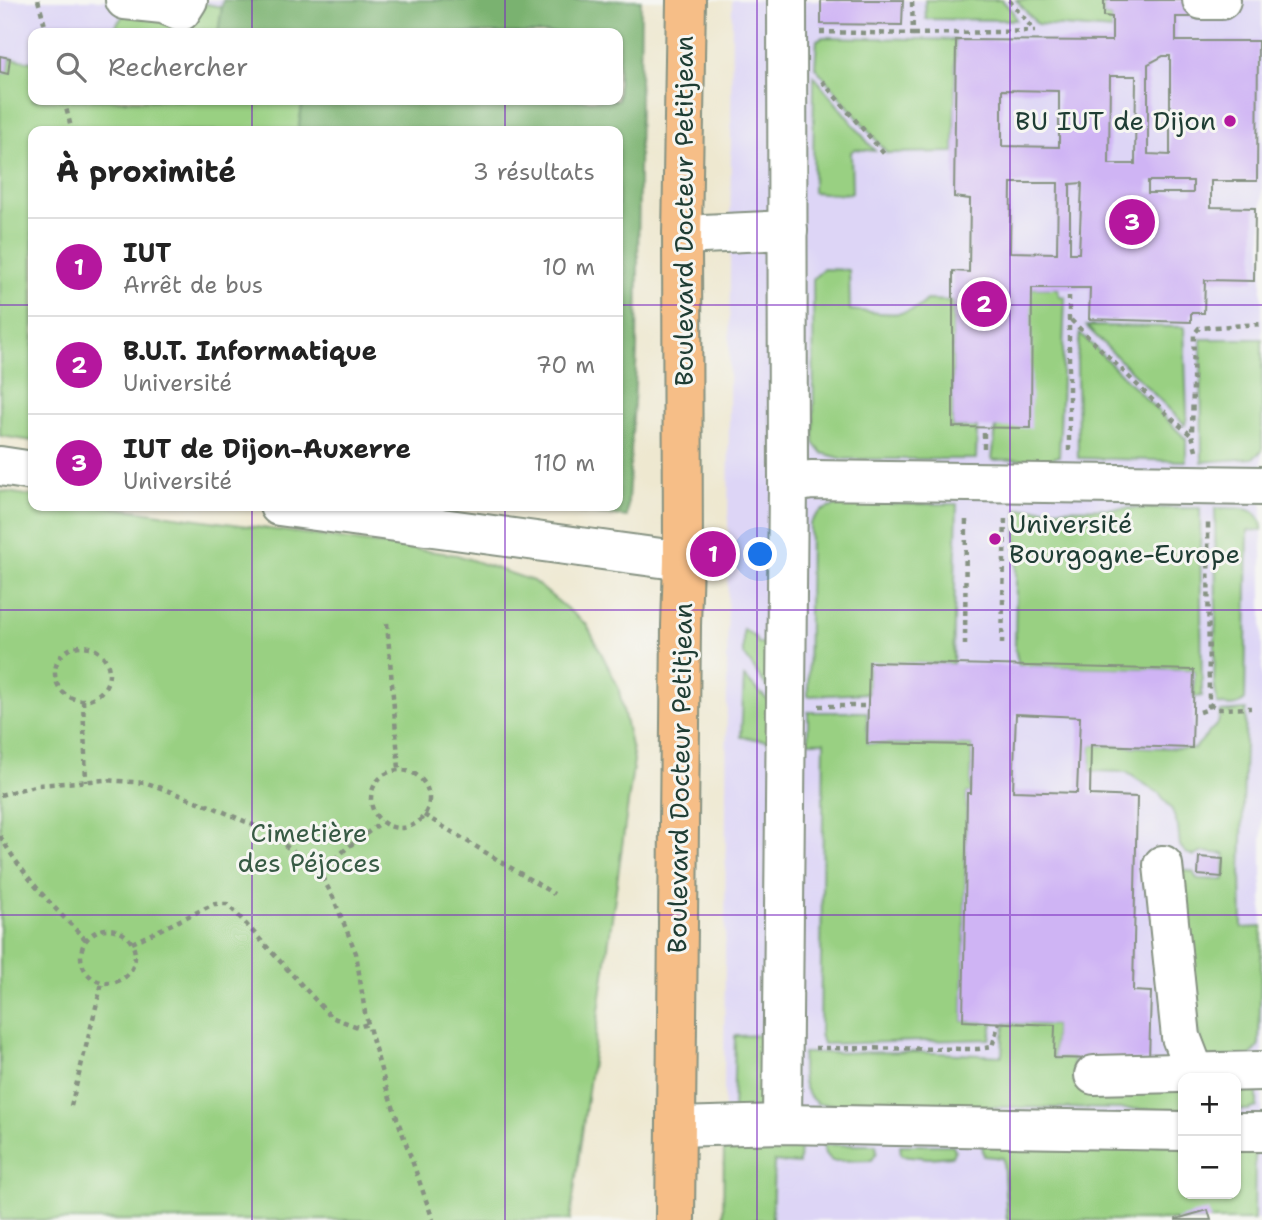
<!DOCTYPE html>
<html lang="fr">
<meta charset="utf-8">
<style>
:root{--surface:#fff;--page:#f2f2f2;--text:#222;--muted:#767676;--line:#e0e0e0;--accent:#b5179e}
body{margin:0;font-family:"Shantell Sans",sans-serif;background:var(--page);color:var(--text)}
.controls{position:absolute;right:21px;bottom:21px;display:grid;overflow:hidden;border-radius:14px;box-shadow:0 2px 5px #0004}
.controls button{width:63px;height:63px;display:grid;place-items:center;padding:0;border:0;border-bottom:2px solid var(--line);background:var(--surface);color:var(--text);font:35px sans-serif}
.you{position:absolute;left:761px;top:555px;width:24px;height:24px;margin:-18px;border:5px solid #fff;border-radius:50%;background:#1a73e8;box-shadow:0 0 0 10px #1a73e833}
.badge{display:grid;place-items:center;width:46px;height:46px;border-radius:50%;background:var(--accent);color:#fff;font-size:23px;font-weight:700}
.pin{position:absolute;translate:-50% -50%;border:4px solid #fff;box-shadow:0 2px 7px #0006}
.list{margin:0;padding:0;list-style:none}
h2{display:flex;justify-content:space-between;align-items:center;height:91px;margin:0;padding:0 28px;font-size:30px}
h2 small{font-size:23px;font-weight:400;color:var(--muted)}
.list li{display:grid;grid-template-columns:46px 1fr auto;gap:21px;align-items:center;box-sizing:border-box;height:98px;padding:0 28px;border-top:2px solid var(--line)}
.list b{display:block;font-size:26px;white-space:nowrap}
.list p{margin:0;font-size:23px;white-space:nowrap;color:var(--muted)}
.list em{font-size:23px;font-style:normal;color:var(--muted)}
.icon{flex:none;width:38px;height:38px;fill:none;stroke:currentColor;stroke-width:2;stroke-linecap:round;stroke-linejoin:round}
.map{position:relative;flex:none;width:1262px;height:1220px;overflow:hidden}
.search{position:absolute;background:var(--surface);box-shadow:0 2px 5px #0004;left:28px;top:28px;width:595px;height:77px;display:flex;align-items:center;gap:18px;box-sizing:border-box;padding:0 24px;border-radius:14px;color:var(--muted);font-size:26px}
.panel{position:absolute;background:var(--surface);box-shadow:0 2px 5px #0004;left:28px;top:126px;width:595px;height:385px;border-radius:14px}
.map>svg:first-child{display:block}
</style>
<div class="map">
<svg width="1262" height="1220" viewBox="0 0 1262 1220">
<rect width="100%" height="100%" fill="#f6f6f2"/>
<filter id="ink" filterUnits="userSpaceOnUse"><feTurbulence type="fractalNoise" baseFrequency=".0143" numOctaves="2"/><feDisplacementMap in="SourceGraphic" scale="14" xChannelSelector="R" yChannelSelector="G"/><feConvolveMatrix kernelMatrix="1 2 1 2 8 2 1 2 1" color-interpolation-filters="sRGB"/></filter>
<filter id="wash" filterUnits="userSpaceOnUse"><feTurbulence type="fractalNoise" baseFrequency=".00686" numOctaves="4" result="noise"/><feDisplacementMap in="SourceGraphic" scale="28" xChannelSelector="R" yChannelSelector="G"/><feGaussianBlur stdDeviation="1.57" result="paint"/><feColorMatrix in="noise" values="0 0 0 0 0 0 0 0 0 0 0 0 0 0 0 0 0 1.4 0 .05"/><feComposite in="paint" operator="in"/></filter>
<g filter="url(#wash)">
<rect width="100%" height="100%" fill="#eee8d0"/>
<g fill="#ddd5f6" fill-rule="evenodd">
<polygon points="0,0 223,0 218,33 33,33 33,100 303,100 298,131 33,131 33,441 0,436"/>
<path d="M732,0H1262V1220H723ZM1183,1078H1236V1194H1183Z"/>
</g>
<g fill="#99d082" stroke="#5c865b" stroke-width="2">
<polygon points="925,0 1002,0 1013,12 1016,20 926,19"/>
<polygon points="1016,0 1104,0 1104,16 1112,17 1113,30 1037,24"/>
<polygon points="196,2 222,7 218,33 110,33 129,8"/>
<polygon points="823,37 956,40 954,152 887,153 815,67 817,40"/>
<polygon points="10,58 33,62 33,100 303,100 298,131 33,131 33,441 0,436 0,72 8,73"/>
<polygon points="814,76 875,151 855,149 851,152 852,193 838,194 813,192"/>
<path d="M823,269L849,270L850,310C873,312 911,321 926,300L953,301V427H977L976,459H844L822,453L814,443L813,279Z"/>
<polygon points="1032,288 1058,288 1059,296 1065,297 1059,456 1051,459 992,460 996,428"/>
<polygon points="1086,326 1184,327 1187,415 1185,425"/>
<polygon points="1080,333 1186,439 1186,461 1078,458 1077,360"/>
<polygon points="1201,339 1262,339 1262,451 1253,458 1202,462"/>
<polygon points="0,491 33,496 33,506 103,506 457,555 533,581 587,625 618,686 634,760 570,1220 0,1220"/>
<path d="M843,504H957L953,664L869,663L868,693L808,696L810,524C818,509 827,508 843,504Z"/>
<polygon points="1200,508 1202,696 1194,697 1194,670 1019,666 1015,649 1017,509"/>
<path d="M1215,508C1236,509 1262,503 1262,531L1248,530L1245,700C1237,708 1227,706 1217,704L1214,680L1216,609Z"/>
<polygon points="743,629 755,637 758,643 777,644 777,688 767,687 743,653"/>
<polygon points="744,677 778,710 778,742 741,737"/>
<polygon points="1246,710 1241,871 1242,928 1262,927 1259,1044 1256,1050 1250,1055 1206,1058 1195,1021 1175,868 1193,872 1197,879 1224,880 1225,854 1203,852 1194,856 1186,853 1180,846 1178,827 1172,810 1160,794 1126,772 1090,771 1091,745 1194,749 1218,723 1221,712"/>
<polygon points="808,712 867,712 867,743 972,745 971,793 967,793 963,1021 993,1022 990,1039 823,1044 820,1034 824,742 808,742"/>
<path d="M1006,1023L1055,1025L1054,1058H1073L1074,1081L1076,1086L1183,1088V1110L818,1104C800,1092 801,1073 803,1053L914,1052L1002,1056L1003,1036Z"/>
<polygon points="772,1035 773,1088 761,1109 733,1113 735,1036"/>
<polygon points="1236,1089 1257,1091 1257,1107 1248,1110 1236,1110"/>
<polygon points="734,1142 800,1145 799,1164 774,1162 772,1220 723,1220 724,1145"/>
<polygon points="1183,1144 1183,1194 1236,1194 1236,1144 1240,1144 1255,1153 1254,1220 1007,1220 1003,1158 984,1156 982,1145"/>
<polygon points="823,1145 876,1145 877,1152 872,1160 832,1161 825,1154"/>
<polygon points="900,1145 953,1145 955,1150 952,1156 929,1158 901,1155"/>
</g>
<polygon fill="#7ab270" stroke="#4c7852" stroke-width="2" points="223,0 641,0 637,351 627,517 512,506 618,506 618,131 298,131 303,100 618,100 618,33 218,33"/>
<g id="blocks">
<g fill="#cfb4f4" fill-rule="evenodd">
<polygon points="821,0 903,0 902,25 821,24"/>
<path d="M1104,0H1192V17H1176V41H1258L1257,181H1211V207L1255,208L1254,281L1205,280L1204,313H1191V322L1089,319L1090,288H1032L1031,428L953,427V271L969,272L970,199L954,197L956,40L1112,41V17L1104,16ZM1163,56H1170V155L1148,154V64ZM1110,76H1136L1135,164H1109ZM1002,90L1059,91V147L1002,146ZM1148,181H1193V193H1148ZM1011,183H1058L1057,253L1010,252ZM1082,183L1079,253H1070V184Z"/>
<polygon points="0,56 10,58 8,74 0,72"/>
<path d="M869,662L1194,670L1192,748L1091,745L1090,795L1137,797L1133,991L1151,992L1149,1060L1054,1058L1055,1025L963,1021L967,793H971L972,745L867,743ZM1016,714L1080,717L1077,793L1013,791Z"/>
<polygon points="1199,857 1223,859 1222,877 1198,875"/>
<polygon points="1208,1210 1211,1220 1176,1220 1176,1219"/>
</g>
</g>
</g>
<g filter="url(#ink)">
<use href="#blocks" fill-opacity="0" stroke="#869282" stroke-width="2"/>
<g fill="none" stroke-linecap="round" stroke-linejoin="round">
<defs>
<g id="minor">
<polyline points="125,0 163,4 181,11 188,0"/>
<polyline points="787,0 788,484"/>
<polyline points="1202,0 1221,0"/>
<polyline points="682,235 788,230"/>
<polyline points="0,466 33,471"/>
<polyline points="279,506 683,561"/>
<polyline points="1163,865 1181,1037 1195,1073"/>
<polyline points="1094,1075 1262,1071"/>
<polyline points="782,1124 788,484 811,480 1262,486"/>
<polyline points="676,1127 782,1124 1183,1131"/>
<polyline points="1236,1132 1262,1132"/>
</g>
<polyline id="major" points="675,1220 681,626 683,561 682,235 686,0"/>
</defs>
<use href="#minor" stroke="#869282" stroke-width="42"/>
<use href="#major" stroke="#869282" stroke-width="42"/>
<g stroke="#869282" stroke-width="4.5" stroke-dasharray="5 5" stroke-linecap="butt">
<polyline points="38,0 47,33"/>
<polyline points="1009,0 1034,30"/>
<polyline points="820,32 913,34 912,0"/>
<polyline points="913,34 1035,31"/>
<polyline points="822,81 886,156"/>
<polyline points="64,100 72,131"/>
<polyline points="1069,296 1069,452"/>
<polyline points="1071,320 1172,419 1191,435"/>
<polyline points="984,433 984,450"/>
<polyline points="1196,450 1192,435 1194,334 1199,328 1262,324"/>
<polyline points="387,623 399,769"/>
<polyline points="1002,644 1005,516"/>
<polyline points="965,645 966,516"/>
<circle cx="82" cy="673" r="27"/>
<polyline points="83,700 86,782"/>
<polyline points="1209,704 1219,709 1251,708"/>
<polyline points="819,706 868,706"/>
<polyline points="1200,712 1209,709 1208,520"/>
<circle cx="400" cy="799" r="29"/>
<polyline points="0,795 38,785 104,780 147,783 215,808 264,830 305,860 320,873 333,897 356,953 365,1013 385,1084 433,1220"/>
<polyline points="424,815 554,894"/>
<path d="M0,836C23,876 54,908 86,940"/>
<polyline points="320,873 348,847 382,822"/>
<circle cx="108" cy="956" r="27"/>
<polyline points="132,943 214,904 227,904 235,912 331,1017 358,1027 368,1024"/>
<polyline points="815,1048 978,1049 992,1047 999,1022"/>
<polyline points="71,1106 102,983"/>
</g>
<use href="#minor" stroke="#fff" stroke-width="38"/>
<use href="#major" stroke="#f6be87" stroke-width="38"/>
</g>
</g>
<path fill="none" stroke="#7b2cbf" stroke-width="2" stroke-opacity="0.55" d="M252,0V33M505,0V33M757,0V1220M1010,0V1220M252,100V131M505,100V131M0,305H33M618,305H1262M252,506V1220M505,506V1220M0,610H1262M0,915H1262"/>
<g fill="#b5179e" stroke="#f6f6f2" stroke-width="2.5">
<circle cx="1230" cy="121" r="7"/>
<circle cx="995" cy="539" r="7"/>
</g>
<g text-anchor="middle" stroke-width="6" stroke-linejoin="round" paint-order="stroke">
<g font-size="26" fill="#1f3d34" stroke="#f6f6f2" text-anchor="end">
<text x="1216" y="130">BU IUT de Dijon</text>
<text x="1009" y="533" text-anchor="start">Université<tspan x="1009" dy="30">Bourgogne-Europe</tspan></text>
</g>
<g font-size="26" fill="#1f3d34" stroke="#f6f6f2">
<text transform="translate(684 211) rotate(-90)" y="9">Boulevard Docteur Petitjean</text>
<text transform="translate(680 778) rotate(-89)" y="9">Boulevard Docteur Petitjean</text>
</g>
<g font-size="26" fill="#375a44" stroke="#f6f6f2">
<text x="309" y="842">Cimetière<tspan x="309" dy="30">des Péjoces</tspan></text>
</g>
</g>
</svg>
<div class="controls">
<button>+</button>
<button>−</button>
</div>
<div class="you"></div>
<div class="pin badge" style="left:713px;top:554px">1</div>
<div class="pin badge" style="left:984px;top:304px">2</div>
<div class="pin badge" style="left:1132px;top:222px">3</div>
<div class="search"><svg class="icon" aria-label="search" viewBox="0 0 24 24"><circle cx="10" cy="10" r="6"/><path d="M15 15l6 6"/></svg>Rechercher</div>
<section class="panel">
<h2>À proximité<small>3 résultats</small></h2>
<ul class="list">
<li><span class="badge">1</span><div><b>IUT</b><p>Arrêt de bus</p></div><em>10 m</em></li>
<li><span class="badge">2</span><div><b>B.U.T. Informatique</b><p>Université</p></div><em>70 m</em></li>
<li><span class="badge">3</span><div><b>IUT de Dijon-Auxerre</b><p>Université</p></div><em>110 m</em></li>
</ul>
</section>
</div>
